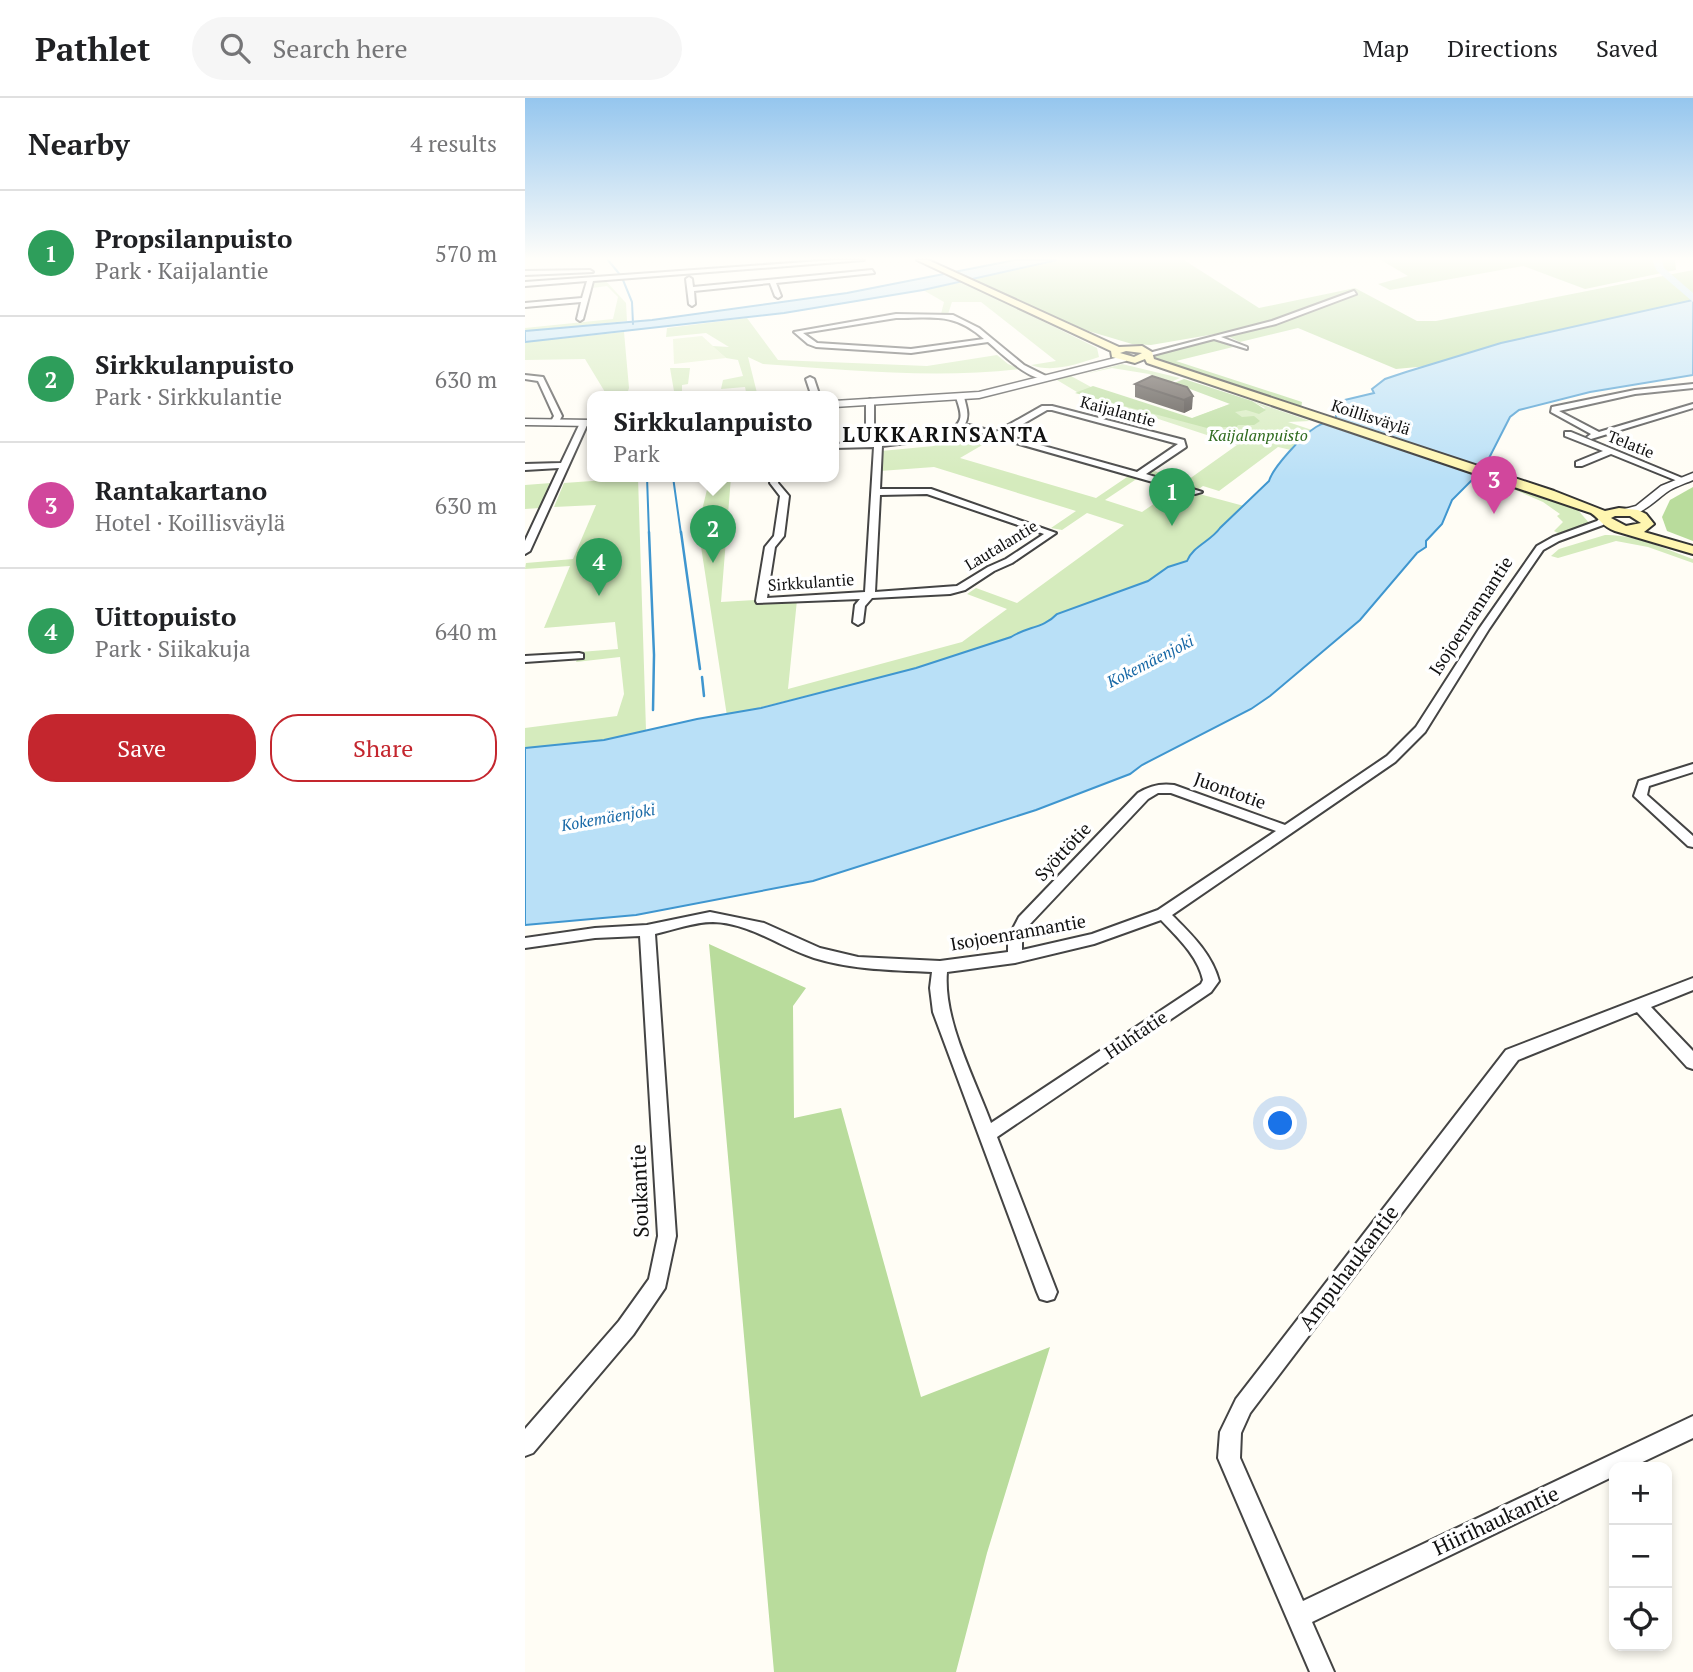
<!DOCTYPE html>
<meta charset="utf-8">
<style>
:root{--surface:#fff;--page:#f6f6f6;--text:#202124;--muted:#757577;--line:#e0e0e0;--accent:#c4262e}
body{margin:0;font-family:"PT Serif",serif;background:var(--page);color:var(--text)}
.controls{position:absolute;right:21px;bottom:21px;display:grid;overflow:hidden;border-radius:14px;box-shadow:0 4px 10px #0003}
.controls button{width:63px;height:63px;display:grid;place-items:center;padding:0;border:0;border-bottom:2px solid var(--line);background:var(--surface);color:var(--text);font:35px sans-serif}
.you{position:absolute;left:756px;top:1026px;width:24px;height:24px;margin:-18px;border:5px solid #fff;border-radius:50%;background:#1a73e8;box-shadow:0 0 0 10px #1a73e833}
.badge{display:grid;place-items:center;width:46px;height:46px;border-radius:50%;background:var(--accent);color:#fff;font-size:23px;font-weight:700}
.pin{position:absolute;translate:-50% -58px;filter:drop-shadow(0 2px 4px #0008)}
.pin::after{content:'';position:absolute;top:37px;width:24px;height:21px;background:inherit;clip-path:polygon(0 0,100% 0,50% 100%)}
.popup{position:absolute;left:62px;top:293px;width:252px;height:91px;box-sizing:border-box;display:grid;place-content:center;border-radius:14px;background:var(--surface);filter:drop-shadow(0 2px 5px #0005);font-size:23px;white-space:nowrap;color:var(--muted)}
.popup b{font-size:26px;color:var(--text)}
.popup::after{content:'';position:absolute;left:50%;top:100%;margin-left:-14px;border:14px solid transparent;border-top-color:var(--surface)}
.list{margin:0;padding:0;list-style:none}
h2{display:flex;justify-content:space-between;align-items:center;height:91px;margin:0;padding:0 28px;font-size:30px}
h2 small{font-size:23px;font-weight:400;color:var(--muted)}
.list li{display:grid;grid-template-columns:46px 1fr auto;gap:21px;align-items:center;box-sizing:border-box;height:126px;padding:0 28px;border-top:2px solid var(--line)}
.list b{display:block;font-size:26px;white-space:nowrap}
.list p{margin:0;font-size:23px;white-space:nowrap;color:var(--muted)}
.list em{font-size:23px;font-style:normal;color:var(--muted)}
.actions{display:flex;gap:14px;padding:21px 28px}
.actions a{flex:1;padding:16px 0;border:2px solid var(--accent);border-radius:28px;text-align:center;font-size:24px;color:var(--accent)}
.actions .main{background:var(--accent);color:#fff}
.icon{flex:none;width:38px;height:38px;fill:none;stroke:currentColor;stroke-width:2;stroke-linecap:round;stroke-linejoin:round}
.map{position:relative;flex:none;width:1168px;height:1574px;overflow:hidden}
header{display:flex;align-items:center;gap:42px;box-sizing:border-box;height:98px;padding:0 35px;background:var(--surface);border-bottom:2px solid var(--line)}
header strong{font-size:33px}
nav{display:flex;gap:38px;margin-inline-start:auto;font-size:24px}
.search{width:490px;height:63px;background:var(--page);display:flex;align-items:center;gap:18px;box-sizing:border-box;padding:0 24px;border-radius:38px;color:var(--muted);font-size:26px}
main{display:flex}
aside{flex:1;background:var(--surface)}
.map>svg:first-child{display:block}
</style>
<header>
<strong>Pathlet</strong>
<div class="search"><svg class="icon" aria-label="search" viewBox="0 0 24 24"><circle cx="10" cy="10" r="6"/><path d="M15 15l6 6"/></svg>Search here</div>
<nav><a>Map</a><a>Directions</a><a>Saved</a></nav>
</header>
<main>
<aside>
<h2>Nearby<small>4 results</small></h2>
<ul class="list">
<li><span class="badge" style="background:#2e9e5b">1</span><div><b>Propsilanpuisto</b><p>Park · Kaijalantie</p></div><em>570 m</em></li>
<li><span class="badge" style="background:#2e9e5b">2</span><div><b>Sirkkulanpuisto</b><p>Park · Sirkkulantie</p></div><em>630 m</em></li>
<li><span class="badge" style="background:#d1479c">3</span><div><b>Rantakartano</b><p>Hotel · Koillisväylä</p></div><em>630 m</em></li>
<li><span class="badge" style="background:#2e9e5b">4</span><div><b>Uittopuisto</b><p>Park · Siikakuja</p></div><em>640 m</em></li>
</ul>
<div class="actions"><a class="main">Save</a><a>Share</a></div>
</aside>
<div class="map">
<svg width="1168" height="1574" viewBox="0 0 1168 1574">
<rect width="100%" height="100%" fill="#fffdf5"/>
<g fill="#d5ebbd">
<polygon points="80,182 101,205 102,223 0,233 0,230 88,221 93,199 82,188 67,190 69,183"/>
<path d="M438,184L572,250L574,259C552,266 528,275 506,267L531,263L456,204H427L423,216H416L419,204L398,192Z"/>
<path d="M222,220L253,262L402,268L472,257L483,266L495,271C409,281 323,272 238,266L223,259L233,299H222L220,289L196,291L198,282L218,278L213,262L201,260L187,248L204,249L181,235L141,239L142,230Z"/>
<polygon points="99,234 104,290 101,299 83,299 60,261 0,262 0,244"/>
<polygon points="597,266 655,280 646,284 624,276 587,270 560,276"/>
<polygon points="145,270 165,270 163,286 157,287 157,293 164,298 175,299 150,299"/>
<polygon points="546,278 566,289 666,321 707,305 736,313 740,310 727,303 785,323 763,324 787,332 766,352 753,349 694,393 678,388 671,393 624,379 622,376 627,372 660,384 712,347 552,294 532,282"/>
<path d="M445,332L471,339L435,360L571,400L605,377L613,380L580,402L617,414L652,390L719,408C700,427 682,444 663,462C655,470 634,475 623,483L532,516C519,530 501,529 486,539L391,570L202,618L173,429L185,379H206L196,504L230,502L231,506L272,502L263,591L437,544L482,511L442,496L451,490L492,505L599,427L562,415L537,432L526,430L551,413L409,369L355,373L356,353L409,348L437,333Z"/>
<polygon points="83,379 113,379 121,632 79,642 0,650 0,630 92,618 99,596 95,559 51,564 55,554 93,551 90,524 19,530 45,468 0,471 1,465 48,461 71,407 29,409 39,385 81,382"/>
<polygon points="972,384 1052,411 1065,426 1033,435 1029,433 1038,424 1032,418 1035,416 1018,404"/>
<polygon points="26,385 15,410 0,411 0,387"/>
<path d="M1080,437C1110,436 1140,451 1168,461V465L1123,449L1091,443L1033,460L1026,458L1034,451Z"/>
</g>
<g fill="#b9dc9c">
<polygon points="532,162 659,162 734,210 830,190 892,223 911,223 1168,172 1168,202 976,245 903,268 871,271 773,230 715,244 696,235 626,247 607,246 560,232 448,181"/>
<polygon points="856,162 1150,162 1151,172 1060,191 998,168 865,192 853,186 883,178"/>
<polygon points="683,243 693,243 708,249 651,263 777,304 776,311 629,261 631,256"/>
<polygon points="659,281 727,303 741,312 734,316 721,312 710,314 717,319 729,318 735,323 729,327 713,327 709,332 701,329 682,330 550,295 568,288 667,320 705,306 649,285"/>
<polygon points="1168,389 1168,443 1142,433 1137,419 1145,402"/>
<polygon points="184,846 281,890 268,908 269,1020 316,1010 396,1299 525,1249 462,1455 431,1574 249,1574"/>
</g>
<polygon fill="#e6f2cf" points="177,238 201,260 149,266 148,241"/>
<g fill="#b9e0f7" stroke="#3f96cf" stroke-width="2">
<polygon points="490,162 532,162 398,192 259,215 0,244 0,233 127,222 322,195"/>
<path d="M1168,202V277L1065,294L994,312L985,319L959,370L927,402L917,426L901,443V449L892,455L835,522L745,598L726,611L617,667L605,676L511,712L288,783L111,817L0,827V650L79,642L172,621L236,610L391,570L486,539C501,529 519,530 532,516L623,483L643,469L662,463C668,448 686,443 695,430L744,383C748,369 778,337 791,329C798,325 805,323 811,319V304L849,295L847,291L860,281L881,274L976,245Z"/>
</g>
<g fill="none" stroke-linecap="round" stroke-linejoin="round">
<g stroke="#3f96cf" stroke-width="2">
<polyline points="83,162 96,178"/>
<polyline points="98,182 107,204 108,226"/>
<polyline points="122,379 124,436"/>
<polyline points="148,379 156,436"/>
</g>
<g stroke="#3f96cf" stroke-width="2.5">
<polyline points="124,434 129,557 128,612"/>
<polyline points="156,434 175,571"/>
<polyline points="177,579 179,598"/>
</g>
<polygon fill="#b9e0f7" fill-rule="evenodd" points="1127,162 1137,162 1139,170 1168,195 1168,204 1132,173"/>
<defs>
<g id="minor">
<polygon points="309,162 339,162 68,183 58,221 55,223 52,221 56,204 0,209 0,205 57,200 62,183 0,188 0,184"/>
<polygon points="347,172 349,175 251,185 256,198 253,200 250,198 245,185 169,193 170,206 167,208 164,206 161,181 164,179 167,181 168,189"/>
<polygon points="0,173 65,172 68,174 0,177"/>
<polygon points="829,193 831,196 751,226 696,239 722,249 722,251 689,241 624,258 620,256 747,223"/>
<path d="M371,216L428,217L454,230L499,267L525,280C508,287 476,255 463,244L386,255L291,249L283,246L269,234ZM371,220C408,220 429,214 459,241L386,251L292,245L278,235Z"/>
<polygon points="0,277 18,279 37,318 32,327 25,325 29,318 14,285 13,283 0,281"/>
<polygon points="285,279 289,281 295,299 287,299 281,281"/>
<polygon points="1168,286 1168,290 1110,296 1034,313 1074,334 1168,306 1168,310 1066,341 1062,339 1066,336 1026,314 1027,309 1110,292"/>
<path d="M435,297L439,299C441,308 445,317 440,326L471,334L517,308H527L659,342L661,349L621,376L677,394L670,396L438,330L415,341L357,348L355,391H406L531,435L487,465L469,473L440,492L425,496L347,500L340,508L338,524L333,527L328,524L330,507L335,501L232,505L231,503L240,449L249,438L255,398L245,385L246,379H254L253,385L264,398L259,438L250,449L242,500L340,494L349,349L309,350V346L341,344V303L345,301L349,303V344C366,343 429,342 435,321C437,315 433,306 431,299ZM522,312H527L653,346L612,374L479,337ZM402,396L519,436L481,461L463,469L432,488L350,494L355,397Z"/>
<polygon points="56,323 63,325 5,453 0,456 0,443 34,370 0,372 0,366 36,365"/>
<polygon points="1040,334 1046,334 1162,382 1155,384 1086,356 1057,368 1051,368 1051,364 1078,353 1040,338"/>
<path d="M1076,419L1084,421L1078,427L1034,443L1018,452L964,531L900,634L870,664L647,817C666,836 687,856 694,883L686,894L472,1039L532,1194L529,1201L522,1203L515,1201L512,1194L408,914L405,890L407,874C367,872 328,872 289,860C255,849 225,825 188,824C169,824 148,832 130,836L151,1138L140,1190L108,1237L8,1355L0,1358V1331L94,1223L124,1181L133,1138L115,838L70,840L0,850V840L70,830L122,827L185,814L239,825L295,850L333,859L415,863L483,854V840L494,819L613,695C624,688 636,685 649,687L760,727L862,658L891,629L954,531L1012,448L1028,439L1072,423ZM633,695H646L751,733L633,812L567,836L497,852V840L505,826L623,701ZM636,822C652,839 673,858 678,882L676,886L466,1025C449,979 418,922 422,874L490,865L569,846Z"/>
<polygon points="54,555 58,556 58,560 0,564 0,558"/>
<polygon points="1168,666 1168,674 1124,688 1122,697 1168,738 1168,749 1163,748 1109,698 1114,683"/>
<polygon points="1168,880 1168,892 1126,909 1168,953 1168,971 1162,969 1112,914 993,962 725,1315 716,1335 715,1360 778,1503 1168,1318 1168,1340 1107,1369 1089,1369 1089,1378 787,1524 809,1574 785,1574 693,1360 695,1334 711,1301 981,952"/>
</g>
<g id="tertiary">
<polygon points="598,258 602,261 601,263 454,300 309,309 309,303 454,294"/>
<polygon points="0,321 67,322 67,328 0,327"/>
<path d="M1168,375V382C1159,386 1149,389 1142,394C1128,404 1110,425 1092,413L1111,408L1136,388Z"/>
</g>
<path id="secondary" d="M392,162H403L594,249L617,248L627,254L629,261L1029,393L1080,413L1094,410L1113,412L1121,416L1129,426L1119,434L1168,448V456L1090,433C1078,429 1075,421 1066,415L622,265L620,261L610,265L587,259L586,253ZM601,253L617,255L609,259L595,255ZM1105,418L1116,425L1101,428L1086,420L1090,418Z"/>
</defs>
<use href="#minor" stroke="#444" stroke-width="4"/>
<use href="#tertiary" stroke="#444" stroke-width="3"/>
<use href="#secondary" stroke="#333" stroke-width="4"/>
<use href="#minor" fill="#fff" fill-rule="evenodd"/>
<use href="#tertiary" fill="#fff" fill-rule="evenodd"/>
<use href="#secondary" fill="#fff6b0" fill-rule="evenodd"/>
</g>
<polygon fill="#4d4742" points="610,286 662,289 667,311 659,315 610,299"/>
<polygon fill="#3f3936" points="668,298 667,311 659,315 659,302"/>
<polygon fill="#5a524d" stroke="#3f3936" stroke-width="2" points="627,278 662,289 668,298 659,302 610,286"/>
<linearGradient id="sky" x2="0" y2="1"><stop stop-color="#95c6ee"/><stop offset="0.42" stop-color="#fffefa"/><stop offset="1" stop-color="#fffefa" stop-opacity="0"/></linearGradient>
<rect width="1168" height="382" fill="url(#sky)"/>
<g text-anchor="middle" stroke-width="7" stroke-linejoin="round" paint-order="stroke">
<g font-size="16" fill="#111" stroke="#fff">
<text transform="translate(593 313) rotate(15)" y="6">Kaijalantie</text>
<text transform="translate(846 319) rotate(18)" y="6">Koillisväylä</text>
<text transform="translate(1106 346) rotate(22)" y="6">Telatie</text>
<text transform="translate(476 447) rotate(-31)" y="6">Lautalantie</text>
<text transform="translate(286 484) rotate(-4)" y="6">Sirkkulantie</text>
</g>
<g font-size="16" font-style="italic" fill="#2f6b1f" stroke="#fff">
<text x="733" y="343">Kaijalanpuisto</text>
</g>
<g font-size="16" font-style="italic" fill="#1768a6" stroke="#fff">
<text transform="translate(625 563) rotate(-27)" y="6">Kokemäenjoki</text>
<text transform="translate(83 719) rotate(-10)" y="6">Kokemäenjoki</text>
</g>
<g font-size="18" fill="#111" stroke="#fff">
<text transform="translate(946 518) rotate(-57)" y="6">Isojoenrannantie</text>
<text transform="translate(705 693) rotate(20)" y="6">Juontotie</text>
<text transform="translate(538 754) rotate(-47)" y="6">Syöttötie</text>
<text transform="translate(493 835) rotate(-10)" y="6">Isojoenrannantie</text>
<text transform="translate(611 937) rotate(-34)" y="6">Huhtatie</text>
</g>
<g font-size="21" font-weight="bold" letter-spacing="2" fill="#111" stroke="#fff">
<text x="421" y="344">LUKKARINSANTA</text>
</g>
<g font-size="21" fill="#111" stroke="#fff">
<text transform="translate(115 1093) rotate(-92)" y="7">Soukantie</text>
<text transform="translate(824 1170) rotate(-53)" y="7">Ampuhaukantie</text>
<text transform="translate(971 1423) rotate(-25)" y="7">Hiirihaukantie</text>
</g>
</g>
</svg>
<div class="controls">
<button>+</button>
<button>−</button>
<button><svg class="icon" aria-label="locate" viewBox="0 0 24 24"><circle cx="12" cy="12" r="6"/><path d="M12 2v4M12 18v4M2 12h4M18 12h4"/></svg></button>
</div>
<div class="you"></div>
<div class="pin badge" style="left:647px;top:428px;background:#2e9e5b">1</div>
<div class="pin badge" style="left:188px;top:465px;background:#2e9e5b">2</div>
<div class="popup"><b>Sirkkulanpuisto</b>Park</div>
<div class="pin badge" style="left:969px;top:416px;background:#d1479c">3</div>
<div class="pin badge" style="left:74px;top:498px;background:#2e9e5b">4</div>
</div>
</main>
